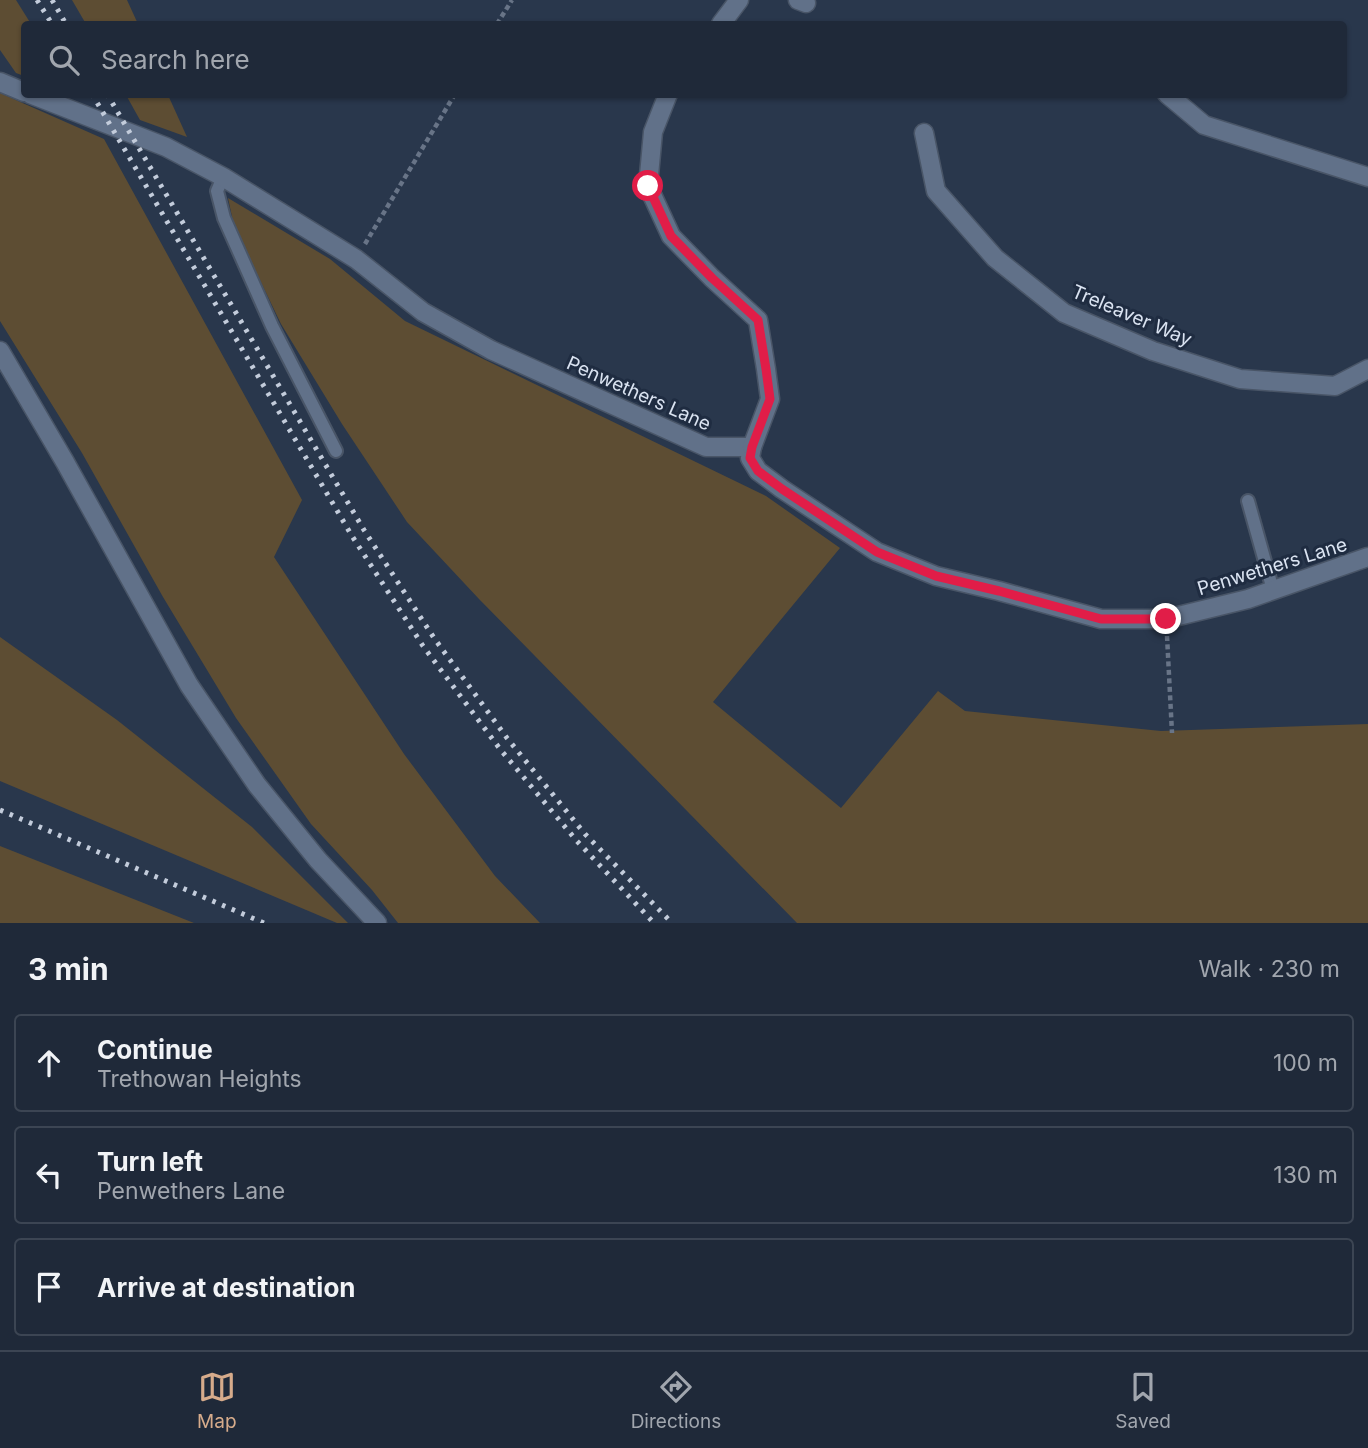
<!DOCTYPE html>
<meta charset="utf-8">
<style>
:root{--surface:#1f2939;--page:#2c3544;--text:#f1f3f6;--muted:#a1a6ae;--line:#3c4553;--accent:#d6ab8b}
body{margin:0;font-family:Inter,sans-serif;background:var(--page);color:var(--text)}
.stop{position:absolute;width:21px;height:21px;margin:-16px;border:5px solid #e11d48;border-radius:50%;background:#fff}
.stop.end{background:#e11d48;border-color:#fff;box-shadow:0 2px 7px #0008}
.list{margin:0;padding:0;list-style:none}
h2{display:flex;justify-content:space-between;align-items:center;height:91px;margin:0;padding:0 28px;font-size:30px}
h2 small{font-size:23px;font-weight:400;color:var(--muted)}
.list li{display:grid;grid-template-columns:46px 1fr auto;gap:21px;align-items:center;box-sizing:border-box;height:98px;margin:0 14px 14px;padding:0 14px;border:2px solid var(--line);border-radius:7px}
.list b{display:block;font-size:26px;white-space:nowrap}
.list p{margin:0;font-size:23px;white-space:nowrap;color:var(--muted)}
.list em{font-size:23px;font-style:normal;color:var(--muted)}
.icon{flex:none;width:38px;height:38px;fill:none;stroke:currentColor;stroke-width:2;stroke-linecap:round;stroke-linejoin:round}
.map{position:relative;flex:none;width:1368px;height:923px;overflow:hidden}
.search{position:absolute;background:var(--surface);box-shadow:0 2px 5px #0004;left:21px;right:21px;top:21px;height:77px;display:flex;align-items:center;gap:18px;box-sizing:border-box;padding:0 24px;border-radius:7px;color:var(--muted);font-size:26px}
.sheet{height:427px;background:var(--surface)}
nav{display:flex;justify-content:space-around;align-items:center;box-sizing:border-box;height:98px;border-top:2px solid var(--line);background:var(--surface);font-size:19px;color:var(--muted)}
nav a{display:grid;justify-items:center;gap:4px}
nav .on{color:var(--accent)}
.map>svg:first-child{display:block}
</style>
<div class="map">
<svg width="1368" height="923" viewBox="0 0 1368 923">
<rect width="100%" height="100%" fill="#29374c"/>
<g fill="#5d4d33">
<polygon points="0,0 16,0 31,24 24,24 24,76 16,73 0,50"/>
<polygon points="72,0 127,0 138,24 86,24"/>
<polygon points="0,93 104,139 302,500 274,557 404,754 495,876 540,923 398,923 372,890 311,824 236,718 163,597 82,453 0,321"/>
<polygon points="126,95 168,95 187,137 140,120"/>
<polygon points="228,198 330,259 405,321 766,496 840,548 713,702 841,808 938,691 965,711 1161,731 1368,724 1368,923 797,923 479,599 407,522 342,424 281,324 234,226"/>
<polygon points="0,637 117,720 252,827 348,923 337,923 0,781"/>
<polygon points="0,846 194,923 0,923"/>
</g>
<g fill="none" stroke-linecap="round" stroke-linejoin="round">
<defs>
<g id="lane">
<polyline points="223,177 217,191 224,218 272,326 336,451"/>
<polyline points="1248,501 1273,590"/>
</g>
<g id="street">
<polyline points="798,0 806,3"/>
<polyline points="721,24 739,0"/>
<polyline points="0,82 24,92"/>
<polyline points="30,94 166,147 223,177 356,259 423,312 491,350 706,447 752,447 750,458 758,471 782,489 877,552 936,576 999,591 1101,619 1166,619 1248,599 1368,557"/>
<polyline points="668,94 653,132 648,186 671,236 712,278 758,320 766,369 770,399 752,447"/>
<polyline points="1167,94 1204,125 1368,177"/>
<polyline points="924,133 936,191 995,258 1064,313 1153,351 1240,379 1335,386 1368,369"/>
<polyline points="0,351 65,462 189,685 257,785 318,860 377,923"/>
</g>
</defs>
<use href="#lane" stroke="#495567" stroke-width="16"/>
<use href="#street" stroke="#495567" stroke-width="21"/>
<g stroke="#687487" stroke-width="4.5" stroke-dasharray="5 3.5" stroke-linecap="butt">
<polyline points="497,24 512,0"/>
<polyline points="365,244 455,94"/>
<polyline points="1167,636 1172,733"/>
</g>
<use href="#lane" stroke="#617189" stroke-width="12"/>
<use href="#street" stroke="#617189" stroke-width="18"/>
<g stroke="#c3ccdb" stroke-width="5" stroke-dasharray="3.5 7" stroke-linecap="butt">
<polyline points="37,0 52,24"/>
<polyline points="52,0 66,24"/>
<polyline points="92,94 352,536 423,646 500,749 576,840 654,923"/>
<polyline points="107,94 364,530 434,638 507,738 585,834 672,923"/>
<polyline points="0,810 264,923"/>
</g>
</g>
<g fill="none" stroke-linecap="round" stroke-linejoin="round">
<polyline stroke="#e11d48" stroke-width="9" points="648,186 671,236 712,278 758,320 766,369 770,399 752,447 750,458 758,471 782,489 877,552 936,576 999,591 1101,619 1166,619"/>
</g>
<g text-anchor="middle" stroke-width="6" stroke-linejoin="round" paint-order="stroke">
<g font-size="19" fill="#dae3f1" stroke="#1f2c41">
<text transform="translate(1132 315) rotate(23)" y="7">Treleaver Way</text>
<text transform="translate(639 393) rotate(24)" y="7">Penwethers Lane</text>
<text transform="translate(1272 566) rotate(-17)" y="7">Penwethers Lane</text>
</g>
</g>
</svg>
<div class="stop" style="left:648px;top:186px"></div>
<div class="stop end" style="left:1166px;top:619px"></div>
<div class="search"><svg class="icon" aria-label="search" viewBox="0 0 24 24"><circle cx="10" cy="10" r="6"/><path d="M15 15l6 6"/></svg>Search here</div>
</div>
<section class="sheet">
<h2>3 min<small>Walk · 230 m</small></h2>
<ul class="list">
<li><svg class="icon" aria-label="ahead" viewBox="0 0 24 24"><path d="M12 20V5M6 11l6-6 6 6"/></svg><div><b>Continue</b><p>Trethowan Heights</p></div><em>100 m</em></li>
<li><svg class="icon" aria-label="left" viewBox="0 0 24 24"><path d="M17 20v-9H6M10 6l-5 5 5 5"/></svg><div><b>Turn left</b><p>Penwethers Lane</p></div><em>130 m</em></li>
<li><svg class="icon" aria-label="arrive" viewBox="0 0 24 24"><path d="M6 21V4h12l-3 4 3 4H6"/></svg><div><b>Arrive at destination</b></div></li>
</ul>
</section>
<nav>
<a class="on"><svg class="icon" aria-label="map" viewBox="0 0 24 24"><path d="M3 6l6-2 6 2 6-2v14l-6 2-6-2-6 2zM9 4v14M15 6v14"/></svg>Map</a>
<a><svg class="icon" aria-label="directions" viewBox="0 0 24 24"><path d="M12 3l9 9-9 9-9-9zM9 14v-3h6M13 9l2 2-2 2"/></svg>Directions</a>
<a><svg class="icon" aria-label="saved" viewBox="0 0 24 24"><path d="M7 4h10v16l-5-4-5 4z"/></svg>Saved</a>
</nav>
